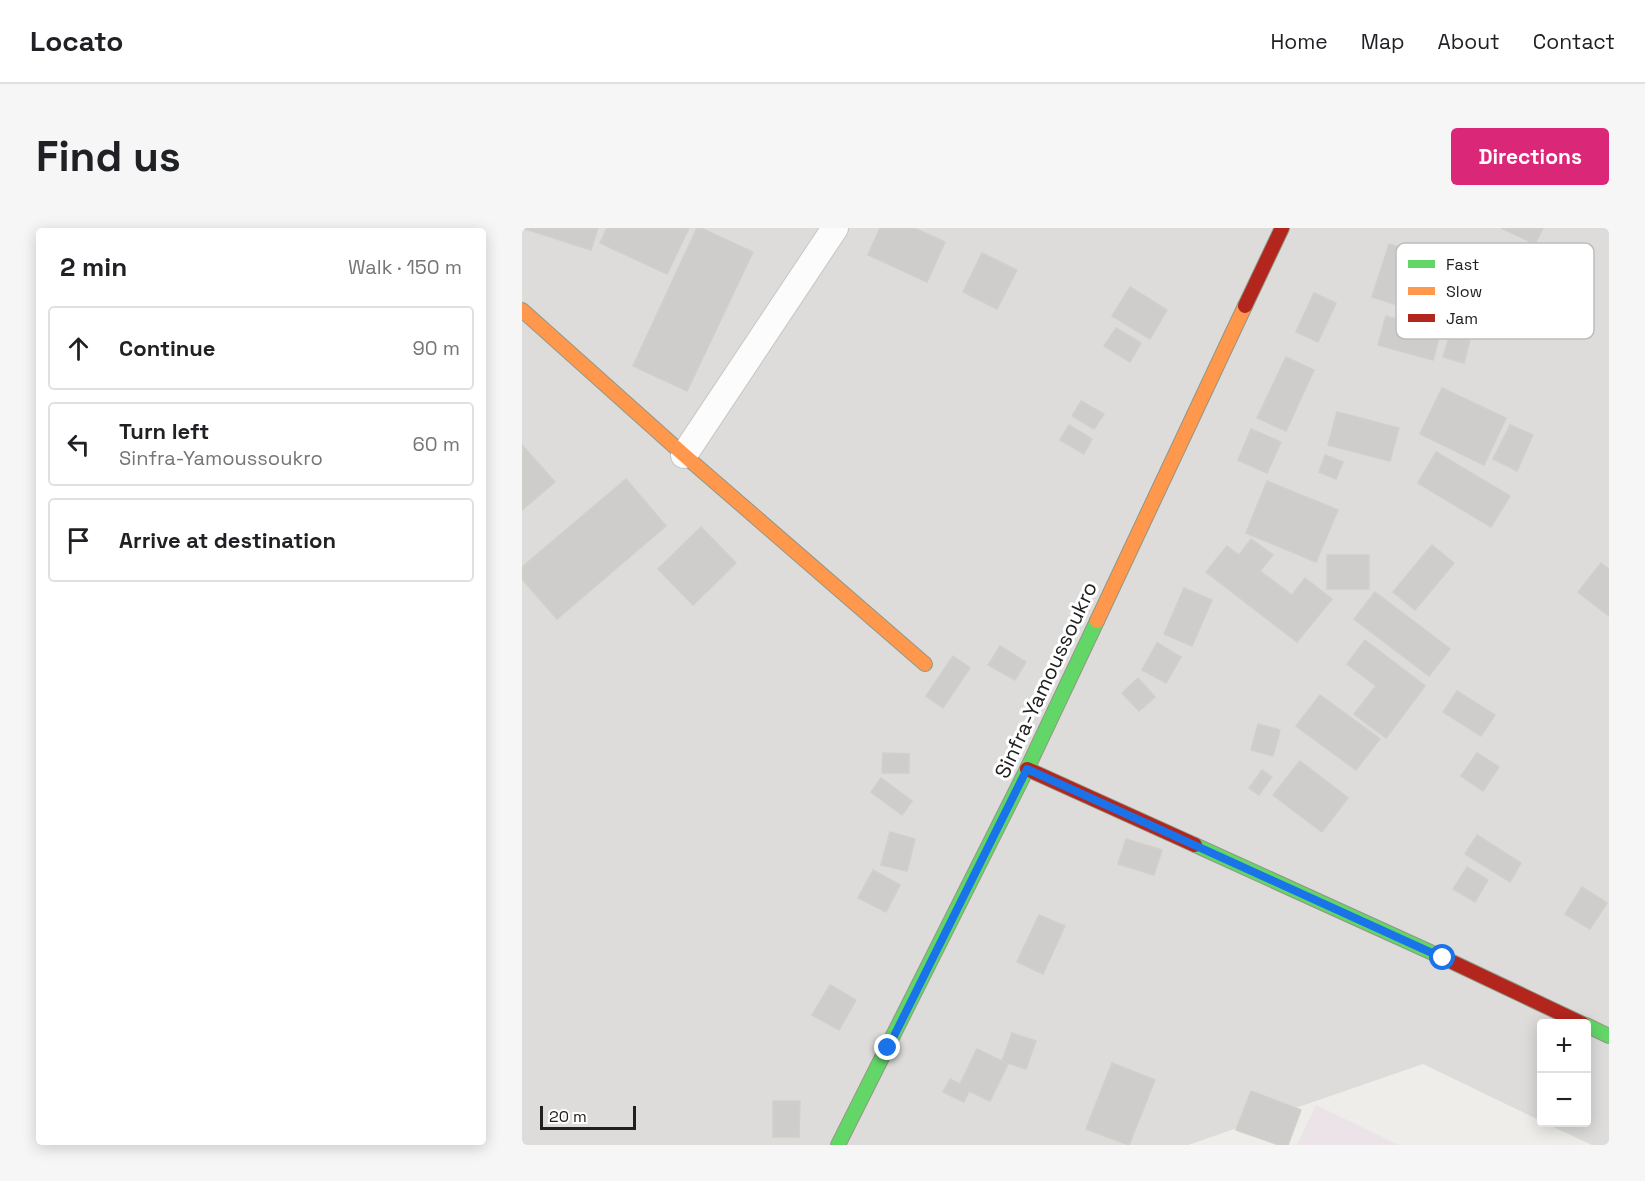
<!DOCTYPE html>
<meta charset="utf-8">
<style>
:root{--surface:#fff;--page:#f6f6f6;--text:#202124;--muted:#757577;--line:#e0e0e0;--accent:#db2777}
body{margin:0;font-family:"Space Grotesk",sans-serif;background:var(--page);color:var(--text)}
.controls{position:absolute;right:18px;bottom:18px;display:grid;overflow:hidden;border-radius:6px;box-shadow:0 3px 15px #0003}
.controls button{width:54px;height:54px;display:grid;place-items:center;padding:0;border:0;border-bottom:2px solid var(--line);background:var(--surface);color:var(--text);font:30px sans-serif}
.scale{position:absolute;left:18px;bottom:15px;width:96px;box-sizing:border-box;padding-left:6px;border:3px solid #202020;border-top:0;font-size:16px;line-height:21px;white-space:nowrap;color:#202020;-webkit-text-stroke:4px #fff;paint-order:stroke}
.stop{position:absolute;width:18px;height:18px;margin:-14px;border:4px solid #1a73e8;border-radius:50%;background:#fff}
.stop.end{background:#1a73e8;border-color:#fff;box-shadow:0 2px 6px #0008}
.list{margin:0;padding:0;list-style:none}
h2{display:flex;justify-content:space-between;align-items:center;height:78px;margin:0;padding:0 24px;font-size:26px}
h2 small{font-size:20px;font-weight:400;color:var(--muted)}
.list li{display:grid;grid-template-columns:39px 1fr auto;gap:18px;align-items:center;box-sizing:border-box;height:84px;margin:0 12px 12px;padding:0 12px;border:2px solid var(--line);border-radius:6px}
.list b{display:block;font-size:22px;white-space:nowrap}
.list p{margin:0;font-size:20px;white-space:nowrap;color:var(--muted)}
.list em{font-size:20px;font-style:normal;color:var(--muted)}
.icon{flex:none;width:33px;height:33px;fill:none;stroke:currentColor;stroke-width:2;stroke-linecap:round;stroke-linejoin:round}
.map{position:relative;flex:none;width:1087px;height:917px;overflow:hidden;border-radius:6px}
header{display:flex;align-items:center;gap:36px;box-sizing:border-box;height:84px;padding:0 30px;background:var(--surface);border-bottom:2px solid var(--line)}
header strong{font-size:28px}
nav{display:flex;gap:33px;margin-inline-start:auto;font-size:21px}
.intro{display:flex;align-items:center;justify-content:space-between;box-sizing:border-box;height:144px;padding:0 36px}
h1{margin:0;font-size:42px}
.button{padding:15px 27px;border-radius:6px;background:var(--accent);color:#fff;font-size:21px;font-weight:700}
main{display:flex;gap:36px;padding:0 36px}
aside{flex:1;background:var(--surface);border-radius:6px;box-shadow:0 3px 15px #0003}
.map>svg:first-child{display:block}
</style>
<header>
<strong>Locato</strong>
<nav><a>Home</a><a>Map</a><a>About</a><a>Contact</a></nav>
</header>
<div class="intro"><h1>Find us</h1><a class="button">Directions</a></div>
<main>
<aside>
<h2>2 min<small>Walk · 150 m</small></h2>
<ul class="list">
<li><svg class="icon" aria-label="ahead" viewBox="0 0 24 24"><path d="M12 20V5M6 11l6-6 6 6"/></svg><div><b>Continue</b></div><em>90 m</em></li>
<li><svg class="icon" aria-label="left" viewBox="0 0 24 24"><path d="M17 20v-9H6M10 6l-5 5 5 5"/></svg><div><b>Turn left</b><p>Sinfra-Yamoussoukro</p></div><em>60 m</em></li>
<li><svg class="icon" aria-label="arrive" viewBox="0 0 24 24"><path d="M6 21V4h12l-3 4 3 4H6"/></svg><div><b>Arrive at destination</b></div></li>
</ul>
</aside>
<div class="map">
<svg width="1087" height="917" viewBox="0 0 1087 917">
<rect width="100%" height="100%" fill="#eeedea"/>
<polygon fill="#dddcdb" points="0,0 1087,0 1087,917 1070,917 1023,895 1064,894 1064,796 1020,796 1019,893 901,836 666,917 0,917"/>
<polygon fill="#ebe3e7" points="794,877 877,917 775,917"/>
<g fill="#cfcdcb" stroke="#d1cfcb" stroke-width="1.5">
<polygon points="0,0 76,0 69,22"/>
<polygon points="85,0 167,0 145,46 78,15"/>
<polygon points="175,0 179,0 231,24 165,163 111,138"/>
<polygon points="358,0 392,0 423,14 405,54 346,27"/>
<polygon points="979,0 1021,0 1013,16"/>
<polygon points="867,16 947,40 930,94 850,69"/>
<polygon points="460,25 495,42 475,81 441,64"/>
<polygon points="608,59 645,82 628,111 590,88"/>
<polygon points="792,65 814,75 796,114 774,104"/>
<polygon points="864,88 919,103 911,132 856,117"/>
<polygon points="594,100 619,115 608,134 582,118"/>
<polygon points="928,106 948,112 942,135 921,129"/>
<polygon points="764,129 792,142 764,203 735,190"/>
<polygon points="920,160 984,190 962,237 898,206"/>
<polygon points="559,173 582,186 572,201 550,188"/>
<polygon points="815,184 877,200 868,233 806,217"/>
<polygon points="547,197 570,211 562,226 538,212"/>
<polygon points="988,197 1011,207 995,243 971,231"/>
<polygon points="729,201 759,214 745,245 716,232"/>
<polygon points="0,217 33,254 0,282"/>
<polygon points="914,224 988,268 969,299 896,255"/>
<polygon points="803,227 821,234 814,251 797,244"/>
<polygon points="104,251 144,298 35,391 0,351 0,339"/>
<polygon points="745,253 816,282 794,334 724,305"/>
<polygon points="179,299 214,335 171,377 136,341"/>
<polygon points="729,311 751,327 738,343 770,367 783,350 810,371 775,414 684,344 705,318 717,327"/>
<polygon points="910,317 932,335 893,382 871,364"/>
<rect x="805" y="327" width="42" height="34"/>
<polygon points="1079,335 1087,341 1087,388 1056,364"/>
<polygon points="662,360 690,372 670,418 642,406"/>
<polygon points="853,364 928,421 907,448 832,391"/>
<polygon points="843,412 903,458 864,510 832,486 854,458 825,436"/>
<polygon points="635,415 659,429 644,455 620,442"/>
<polygon points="478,418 504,434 493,452 466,437"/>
<polygon points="431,428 448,440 421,480 404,468"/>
<polygon points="616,450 633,469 617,483 600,465"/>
<polygon points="935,463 973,487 959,508 921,484"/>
<polygon points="798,467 858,511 834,542 774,498"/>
<polygon points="736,496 758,502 751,528 729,522"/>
<polygon points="361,525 387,526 387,545 360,545"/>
<polygon points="955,525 977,539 961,563 939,548"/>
<polygon points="778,533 826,570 800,604 751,567"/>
<polygon points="740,542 750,549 737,567 727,560"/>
<polygon points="359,550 390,573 380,587 349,564"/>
<polygon points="368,604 393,611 385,643 359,637"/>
<polygon points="955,607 999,635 988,654 943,626"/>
<polygon points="604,611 640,622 632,647 596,636"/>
<polygon points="945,639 966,652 953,674 931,661"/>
<polygon points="351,642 378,657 364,684 336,670"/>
<polygon points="1060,659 1085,675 1068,701 1043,686"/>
<polygon points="517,687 543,698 521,746 495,734"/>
<polygon points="308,757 334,772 317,802 290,787"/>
<polygon points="490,805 514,813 504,841 480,833"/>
<polygon points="455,821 486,836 468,873 447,863 442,874 421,864 428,851 438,856"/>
<polygon points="590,835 633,852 607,917 564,901"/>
<polygon points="729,863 779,882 766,917 757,917 714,902"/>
<polygon points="251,873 278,873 277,909 251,909"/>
</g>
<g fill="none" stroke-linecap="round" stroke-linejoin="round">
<defs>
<polyline id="street" points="162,227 313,0"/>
<g id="fast">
<polyline points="673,617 926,732"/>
<polyline points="1064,797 1087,808"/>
<polyline points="316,917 505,541 575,393"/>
</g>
<g id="slow">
<polyline points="0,82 162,227 403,436"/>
<polyline points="575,393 723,78"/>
</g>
<g id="jam">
<polyline points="723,78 760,0"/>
<polyline points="505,541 673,617"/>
<polyline points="926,732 1061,796"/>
</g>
</defs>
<use href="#street" stroke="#c5c5c4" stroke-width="28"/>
<use href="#fast" stroke="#939783" stroke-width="16"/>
<use href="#slow" stroke="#939783" stroke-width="16"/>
<use href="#jam" stroke="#939783" stroke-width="16"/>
<use href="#street" stroke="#fcfcfc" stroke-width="26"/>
<use href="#fast" stroke="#63d668" stroke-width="14"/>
<use href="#slow" stroke="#ff974d" stroke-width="14"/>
<use href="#jam" stroke="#b3261e" stroke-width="14"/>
</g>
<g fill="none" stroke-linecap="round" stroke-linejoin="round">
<polyline stroke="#1a73e8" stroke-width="8" points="366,820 505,541 921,730"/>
</g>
<g text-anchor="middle" stroke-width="6" stroke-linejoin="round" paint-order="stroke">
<g font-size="21" fill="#202020" stroke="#fff">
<text transform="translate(524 452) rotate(-65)" y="7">Sinfra-Yamoussoukro</text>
</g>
</g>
<rect x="874" y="15" width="198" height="96" rx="9" fill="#fff" stroke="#bcbcbc" stroke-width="1.5"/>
<rect x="886" y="32" width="27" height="8" fill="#63d668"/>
<rect x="886" y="59" width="27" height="8" fill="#ff974d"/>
<rect x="886" y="86" width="27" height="8" fill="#b3261e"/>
<g font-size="16" fill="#202020">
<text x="924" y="42">Fast</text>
<text x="924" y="69">Slow</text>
<text x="924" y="96">Jam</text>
</g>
</svg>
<div class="controls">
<button>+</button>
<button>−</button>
</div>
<div class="scale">20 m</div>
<div class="stop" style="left:921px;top:730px"></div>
<div class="stop end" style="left:366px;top:820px"></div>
</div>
</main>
